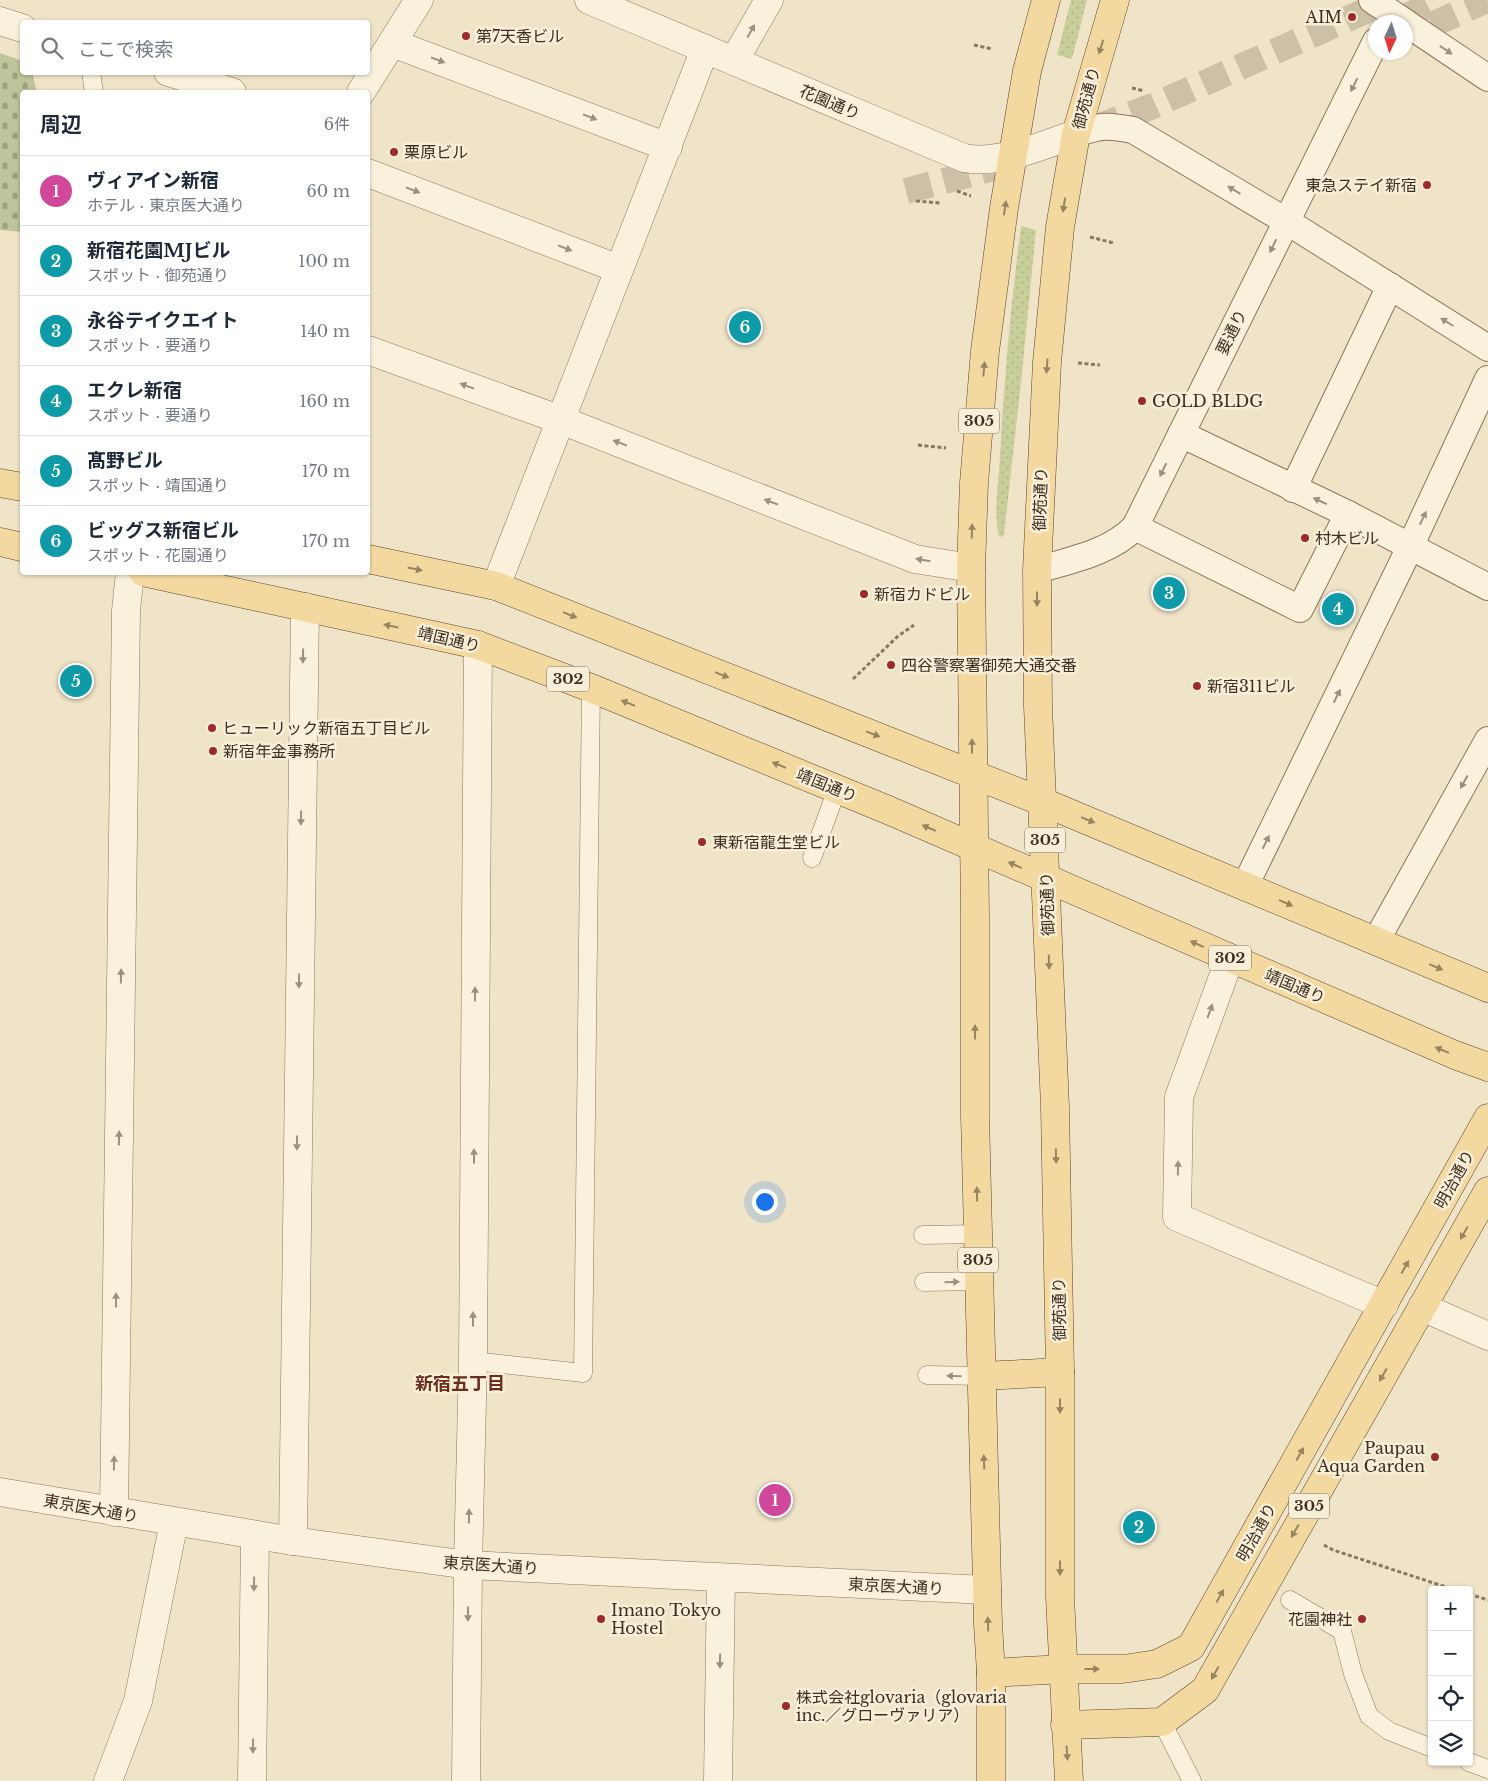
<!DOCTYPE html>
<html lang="ja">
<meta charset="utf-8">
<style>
:root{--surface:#fff;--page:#f6f6f7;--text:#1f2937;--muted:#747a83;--line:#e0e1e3;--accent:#d93025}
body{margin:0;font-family:"Libre Baskerville","Noto Sans JP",serif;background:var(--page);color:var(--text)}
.controls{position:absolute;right:15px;bottom:15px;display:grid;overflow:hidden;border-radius:5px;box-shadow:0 1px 4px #0004}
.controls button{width:45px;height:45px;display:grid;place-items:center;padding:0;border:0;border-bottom:1px solid var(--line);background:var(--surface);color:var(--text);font:25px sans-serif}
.compass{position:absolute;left:1368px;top:15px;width:45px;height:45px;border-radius:50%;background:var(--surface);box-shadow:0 1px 4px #0004;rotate:184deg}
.you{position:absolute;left:764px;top:1201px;width:18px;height:18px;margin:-12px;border:4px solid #fff;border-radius:50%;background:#1a73e8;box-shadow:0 0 0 8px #1a73e833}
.badge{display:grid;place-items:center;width:32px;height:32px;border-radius:50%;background:var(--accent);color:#fff;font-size:16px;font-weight:700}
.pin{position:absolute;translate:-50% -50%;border:2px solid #fff;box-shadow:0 1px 5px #0006}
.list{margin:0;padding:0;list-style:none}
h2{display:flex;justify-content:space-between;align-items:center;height:65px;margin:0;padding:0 20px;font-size:21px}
h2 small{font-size:16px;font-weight:400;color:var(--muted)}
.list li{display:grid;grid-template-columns:32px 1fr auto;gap:15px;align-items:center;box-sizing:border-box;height:70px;padding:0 20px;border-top:1px solid var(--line)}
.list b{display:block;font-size:19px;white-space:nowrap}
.list p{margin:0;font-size:16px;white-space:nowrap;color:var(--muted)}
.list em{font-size:16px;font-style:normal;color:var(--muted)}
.icon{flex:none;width:28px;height:28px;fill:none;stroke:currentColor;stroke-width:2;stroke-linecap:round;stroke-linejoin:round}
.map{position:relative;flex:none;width:1488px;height:1781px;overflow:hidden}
.search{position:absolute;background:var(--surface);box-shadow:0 1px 4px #0004;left:20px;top:20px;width:350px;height:55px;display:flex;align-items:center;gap:12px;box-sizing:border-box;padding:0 18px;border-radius:5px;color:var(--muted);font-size:19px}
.panel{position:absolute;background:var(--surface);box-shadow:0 1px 4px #0004;left:20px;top:90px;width:350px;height:485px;border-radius:5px}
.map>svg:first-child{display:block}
</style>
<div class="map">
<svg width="1488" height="1781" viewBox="0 0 1488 1781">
<defs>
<pattern id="grass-dots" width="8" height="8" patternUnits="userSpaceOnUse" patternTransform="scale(1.25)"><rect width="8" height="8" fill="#c9cf9b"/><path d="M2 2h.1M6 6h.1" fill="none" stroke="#aeb285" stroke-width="1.8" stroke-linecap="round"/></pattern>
<pattern id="cemetery-stones" width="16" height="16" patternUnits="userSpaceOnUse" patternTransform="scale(1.25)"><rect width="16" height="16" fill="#bfc49a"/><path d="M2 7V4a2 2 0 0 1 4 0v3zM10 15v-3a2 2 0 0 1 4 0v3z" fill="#9ca07d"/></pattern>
</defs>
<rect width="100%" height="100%" fill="#f0e4c8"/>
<g fill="url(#grass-dots)">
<polygon points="1071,0 1087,0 1072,59 1057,55"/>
<path d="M1021,226L1036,230L1022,373L1004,535L1002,537L999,536C993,511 999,482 1000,456C1004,379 1011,302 1021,226Z"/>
</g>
<polygon fill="url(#cemetery-stones)" points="0,53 22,61 22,72 32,73 37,92 22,92 22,232 0,230"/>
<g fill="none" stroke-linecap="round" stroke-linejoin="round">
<g stroke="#ccc0a6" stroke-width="26" stroke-dasharray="26 13" stroke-linecap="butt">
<polyline points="1410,0 1425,28 1487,0"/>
<polyline points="1095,128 1153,106 1390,0"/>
<polyline points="906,191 994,168 1008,163"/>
</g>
<defs>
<g id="service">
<polyline points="91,72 94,92"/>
<polyline points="812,858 837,789"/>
<polyline points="923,1235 978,1234"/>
<polyline points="924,1282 979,1281"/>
<polyline points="473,1361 583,1373 591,688"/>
<polyline points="927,1375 982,1376"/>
<polyline points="1290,1600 1342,1631 1353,1674 1369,1716 1389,1731 1432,1748"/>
<polyline points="1162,1722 1192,1781"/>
<polyline points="1469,1762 1488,1769"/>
</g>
<g id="pedestrian">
<polyline points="1372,0 1405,22"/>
<polyline points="1406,23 1488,78"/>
<path d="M1076,134C1101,125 1108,125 1133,130L1286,221L1488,348"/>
<polyline points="1181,434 1348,514 1488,587"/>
<polyline points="1293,489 1390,286"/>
<polyline points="1135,527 1300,609 1348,514"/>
<path d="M1037,570C1070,560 1110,553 1135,527L1376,41"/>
<polyline points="1245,886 1410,547 1488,379"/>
<polyline points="1376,941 1488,740"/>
</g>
<g id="minor">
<path d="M589,0L964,158C1001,165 1041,145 1076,134"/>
<polyline points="0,21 22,28"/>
<polyline points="392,43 668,147"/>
<polyline points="734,61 769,0"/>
<polyline points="168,72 232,92"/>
<polyline points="361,92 419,0"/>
<polyline points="368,173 619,269"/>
<polyline points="368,350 561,420 915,559 971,568"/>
<polyline points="496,586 705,49"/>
<polyline points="1230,958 1179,1097 1177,1217 1384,1305"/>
<polyline points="1422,1307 1488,1336"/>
<polyline points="114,1512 126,611 130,572"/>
<polyline points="293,1541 305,607"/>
<polyline points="108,1781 138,1701 174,1522"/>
<polyline points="252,1781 255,1535"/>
<polyline points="466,1781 468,1565 473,1361 478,645"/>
<polyline points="718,1781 721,1578"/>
</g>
<polyline id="tertiary" points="0,1492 293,1541 468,1565 987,1590"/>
<g id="primary">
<polyline points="0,483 22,487"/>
<polyline points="0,542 22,547"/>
<polyline points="368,559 496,586 1043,802 1488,988"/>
<polyline points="143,572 478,645 591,688 888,810 1455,1055 1488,1067"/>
<polyline points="982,1376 1060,1372"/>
<polyline points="991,1673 1063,1669 1123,1669 1157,1664 1191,1647 1488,1118"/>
<polyline points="1065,1725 1162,1722 1205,1690 1488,1191"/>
<polyline points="991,1781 991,1673 988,1624 975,1115 975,917 971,568 974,483 985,351 1004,208 1027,71 1046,0"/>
<polyline points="1069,1781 1060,1597 1060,1372 1055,1107 1038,706 1037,570 1047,362 1060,227 1076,134 1115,0"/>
</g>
</defs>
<use href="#service" stroke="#8d765c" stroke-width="19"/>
<use href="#pedestrian" stroke="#8d765c" stroke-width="28"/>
<use href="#minor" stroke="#8d765c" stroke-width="29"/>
<use href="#tertiary" stroke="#8d765c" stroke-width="29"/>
<use href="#primary" stroke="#5b4430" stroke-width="29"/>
<g stroke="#8d765c" stroke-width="3" stroke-dasharray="4 2.5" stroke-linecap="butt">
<polyline points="974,45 992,49"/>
<polyline points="1132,88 1144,91"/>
<polyline points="957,191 971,196"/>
<polyline points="916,201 940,203"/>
<polyline points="1090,237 1114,243"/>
<polyline points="1078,363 1100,365"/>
<polyline points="918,445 946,448"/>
<polyline points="853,679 897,637 914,625"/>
<polyline points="1378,1448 1400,1459 1408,1445"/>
<polyline points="1324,1545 1333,1550 1455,1590"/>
<polyline points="1469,1594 1488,1600"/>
</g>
<use href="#service" stroke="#faf1dc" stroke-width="18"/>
<use href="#pedestrian" stroke="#faf1dc" stroke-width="26"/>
<use href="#minor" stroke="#faf1dc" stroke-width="28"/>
<use href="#tertiary" stroke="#faf1dc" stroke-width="28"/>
<use href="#primary" stroke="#f3d9a0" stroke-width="28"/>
</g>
<defs><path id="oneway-solid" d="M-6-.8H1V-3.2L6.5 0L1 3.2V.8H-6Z" transform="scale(1.25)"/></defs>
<g fill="#9c907e">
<use href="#oneway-solid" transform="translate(751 31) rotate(-61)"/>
<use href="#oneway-solid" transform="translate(1446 50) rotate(34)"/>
<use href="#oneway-solid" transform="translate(438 60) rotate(21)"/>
<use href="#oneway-solid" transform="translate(1354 85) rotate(117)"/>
<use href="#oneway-solid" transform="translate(590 117) rotate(21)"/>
<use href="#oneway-solid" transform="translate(413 190) rotate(21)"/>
<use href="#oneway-solid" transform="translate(1234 190) rotate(-149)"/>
<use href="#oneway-solid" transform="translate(1273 246) rotate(116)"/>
<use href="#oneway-solid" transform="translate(565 248) rotate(21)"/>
<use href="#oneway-solid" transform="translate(1447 322) rotate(-148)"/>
<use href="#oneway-solid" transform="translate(467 386) rotate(-160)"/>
<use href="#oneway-solid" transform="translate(620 443) rotate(-159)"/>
<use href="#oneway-solid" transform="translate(1163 470) rotate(116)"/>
<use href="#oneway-solid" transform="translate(1320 501) rotate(-155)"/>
<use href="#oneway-solid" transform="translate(771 502) rotate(-159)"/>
<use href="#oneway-solid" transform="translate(1423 518) rotate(-65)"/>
<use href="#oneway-solid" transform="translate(923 560) rotate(-170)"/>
<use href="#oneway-solid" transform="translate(303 656) rotate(91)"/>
<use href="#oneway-solid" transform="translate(1337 696) rotate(-64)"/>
<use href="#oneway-solid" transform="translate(1464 782) rotate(119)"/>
<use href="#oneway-solid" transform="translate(301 818) rotate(91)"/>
<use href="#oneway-solid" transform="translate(1266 842) rotate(-64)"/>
<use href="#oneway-solid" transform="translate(121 976) rotate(-89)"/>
<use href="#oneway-solid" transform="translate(299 981) rotate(91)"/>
<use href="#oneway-solid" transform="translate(475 994) rotate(-90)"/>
<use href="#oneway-solid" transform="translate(1210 1011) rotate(-70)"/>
<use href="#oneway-solid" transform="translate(119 1138) rotate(-89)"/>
<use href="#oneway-solid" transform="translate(297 1143) rotate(91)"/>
<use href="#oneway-solid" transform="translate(474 1156) rotate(-90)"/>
<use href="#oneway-solid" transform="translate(1178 1168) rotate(-89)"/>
<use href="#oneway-solid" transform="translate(952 1282) rotate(-1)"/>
<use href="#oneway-solid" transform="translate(116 1300) rotate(-89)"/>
<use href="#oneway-solid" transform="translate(473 1319) rotate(-90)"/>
<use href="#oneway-solid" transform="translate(954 1376) rotate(-179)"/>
<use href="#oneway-solid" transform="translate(114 1463) rotate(-89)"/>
<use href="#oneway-solid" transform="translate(469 1516) rotate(-89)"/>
<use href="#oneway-solid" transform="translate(254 1584) rotate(91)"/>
<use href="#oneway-solid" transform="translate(468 1614) rotate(91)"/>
<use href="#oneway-solid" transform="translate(720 1661) rotate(91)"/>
<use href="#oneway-solid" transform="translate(253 1746) rotate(91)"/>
</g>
<g fill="#988460">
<use href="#oneway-solid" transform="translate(1101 47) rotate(107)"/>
<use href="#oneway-solid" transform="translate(1064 205) rotate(99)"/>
<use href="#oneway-solid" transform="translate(1005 208) rotate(-81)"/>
<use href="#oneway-solid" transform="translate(1047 366) rotate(94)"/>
<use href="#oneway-solid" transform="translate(984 369) rotate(-85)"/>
<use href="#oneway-solid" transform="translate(972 531) rotate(-88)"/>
<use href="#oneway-solid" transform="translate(415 569) rotate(12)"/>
<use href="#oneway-solid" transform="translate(1037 599) rotate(90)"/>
<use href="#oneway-solid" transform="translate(570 615) rotate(22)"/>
<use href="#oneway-solid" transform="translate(391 626) rotate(-168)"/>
<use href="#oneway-solid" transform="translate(722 675) rotate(22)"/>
<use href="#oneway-solid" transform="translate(628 703) rotate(-158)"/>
<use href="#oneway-solid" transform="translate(873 734) rotate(21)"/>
<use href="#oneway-solid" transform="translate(972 746) rotate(-90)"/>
<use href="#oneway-solid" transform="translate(779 765) rotate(-158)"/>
<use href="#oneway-solid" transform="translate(1088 820) rotate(22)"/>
<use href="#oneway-solid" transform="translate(929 828) rotate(-157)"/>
<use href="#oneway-solid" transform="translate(1015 865) rotate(-156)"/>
<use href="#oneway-solid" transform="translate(1286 903) rotate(23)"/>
<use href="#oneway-solid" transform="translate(1197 944) rotate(-156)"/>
<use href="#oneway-solid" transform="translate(1049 962) rotate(88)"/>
<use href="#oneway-solid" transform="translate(1436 967) rotate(23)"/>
<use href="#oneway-solid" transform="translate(975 1032) rotate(-90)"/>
<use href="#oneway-solid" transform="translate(1442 1050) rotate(-157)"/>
<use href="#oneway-solid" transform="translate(1056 1156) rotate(89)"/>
<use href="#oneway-solid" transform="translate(977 1194) rotate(-91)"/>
<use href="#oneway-solid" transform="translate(1464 1233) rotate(120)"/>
<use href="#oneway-solid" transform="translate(1405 1267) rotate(-61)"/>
<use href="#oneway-solid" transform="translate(1383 1375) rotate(120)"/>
<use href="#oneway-solid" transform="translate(1060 1406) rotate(90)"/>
<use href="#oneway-solid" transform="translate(1300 1454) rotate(-61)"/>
<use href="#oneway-solid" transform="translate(984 1462) rotate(-92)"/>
<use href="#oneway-solid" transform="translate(1295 1531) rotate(120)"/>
<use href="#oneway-solid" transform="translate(1060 1568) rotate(90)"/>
<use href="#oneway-solid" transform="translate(1220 1596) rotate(-61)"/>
<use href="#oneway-solid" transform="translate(988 1624) rotate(-92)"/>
<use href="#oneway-solid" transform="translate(1092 1669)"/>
<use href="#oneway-solid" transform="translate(1215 1673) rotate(119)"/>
<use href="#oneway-solid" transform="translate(1067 1753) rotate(86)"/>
</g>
<g fill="#9e2a2b" stroke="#f7eed8" stroke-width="2">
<circle cx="1352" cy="17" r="5"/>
<circle cx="466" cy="36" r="5"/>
<circle cx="394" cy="152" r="5"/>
<circle cx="1427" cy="185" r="5"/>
<circle cx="1142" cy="401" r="5"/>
<circle cx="1305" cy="538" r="5"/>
<circle cx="864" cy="594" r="5"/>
<circle cx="891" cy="665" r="5"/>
<circle cx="1197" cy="686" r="5"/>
<circle cx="212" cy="728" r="5"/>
<circle cx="213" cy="751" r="5"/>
<circle cx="702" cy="842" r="5"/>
<circle cx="1435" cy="1457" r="5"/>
<circle cx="601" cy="1619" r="5"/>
<circle cx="1362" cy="1619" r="5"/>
<circle cx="786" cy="1706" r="5"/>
</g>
<g text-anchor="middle" stroke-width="5" stroke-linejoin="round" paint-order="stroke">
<g fill="#f7eed8" stroke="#756857" stroke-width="1">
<rect x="959" y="408.5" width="40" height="25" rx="4"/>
<rect x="547" y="666.5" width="42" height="25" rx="4"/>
<rect x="1025" y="827.5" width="40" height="25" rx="4"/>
<rect x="1209" y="945.5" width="42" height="25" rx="4"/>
<rect x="958" y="1247.5" width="40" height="25" rx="4"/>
<rect x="1289" y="1493.5" width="40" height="25" rx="4"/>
</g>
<g font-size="15" font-weight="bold" fill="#3d2e20">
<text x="979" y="426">305</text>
<text x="568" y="684">302</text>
<text x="1045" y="845">305</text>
<text x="1230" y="963">302</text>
<text x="978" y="1265">305</text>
<text x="1309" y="1511">305</text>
</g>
<g font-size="16" fill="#3d2e20" stroke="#f7eed8" text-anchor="start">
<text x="1342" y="23" text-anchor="end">AIM</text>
<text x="476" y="42">第7天香ビル</text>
<text x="404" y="158">栗原ビル</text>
<text x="1417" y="191" text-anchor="end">東急ステイ新宿</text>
<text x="1152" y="407">GOLD BLDG</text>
<text x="1315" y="544">村木ビル</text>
<text x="874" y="600">新宿カドビル</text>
<text x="901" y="671">四谷警察署御苑大通交番</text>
<text x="1207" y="692">新宿311ビル</text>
<text x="222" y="734">ヒューリック新宿五丁目ビル</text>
<text x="223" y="757">新宿年金事務所</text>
<text x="712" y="848">東新宿龍生堂ビル</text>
<text x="1425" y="1454" text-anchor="end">Paupau<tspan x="1425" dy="18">Aqua Garden</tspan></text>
<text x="611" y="1616">Imano Tokyo<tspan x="611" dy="18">Hostel</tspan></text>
<text x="1352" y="1625" text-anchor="end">花園神社</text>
<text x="796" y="1703">株式会社glovaria（glovaria<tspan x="796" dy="18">inc.／グローヴァリア）</tspan></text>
</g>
<g font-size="16" fill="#3d2e20" stroke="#f7eed8">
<text transform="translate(1086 98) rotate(-75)" y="6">御苑通り</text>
<text transform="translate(830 102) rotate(23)" y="6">花園通り</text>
<text transform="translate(1231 332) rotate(-64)" y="6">要通り</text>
<text transform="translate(1040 499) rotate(-88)" y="6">御苑通り</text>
<text transform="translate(449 639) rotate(13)" y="6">靖国通り</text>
<text transform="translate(827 785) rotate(22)" y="6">靖国通り</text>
<text transform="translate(1047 904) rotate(-92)" y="6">御苑通り</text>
<text transform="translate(1295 986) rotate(23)" y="6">靖国通り</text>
<text transform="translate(1454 1179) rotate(-61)" y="6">明治通り</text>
<text transform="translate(1059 1309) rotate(-91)" y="6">御苑通り</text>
<text transform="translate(91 1508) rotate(10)" y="6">東京医大通り</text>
<text transform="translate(1256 1532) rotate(-61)" y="6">明治通り</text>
<text transform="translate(491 1565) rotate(4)" y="6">東京医大通り</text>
<text transform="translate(896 1586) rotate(3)" y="6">東京医大通り</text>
</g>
<g font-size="18" font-weight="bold" fill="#6b2e1e" stroke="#f7eed8">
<text x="460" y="1390">新宿五丁目</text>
</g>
</g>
</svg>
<div class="controls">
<button>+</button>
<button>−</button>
<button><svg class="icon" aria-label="locate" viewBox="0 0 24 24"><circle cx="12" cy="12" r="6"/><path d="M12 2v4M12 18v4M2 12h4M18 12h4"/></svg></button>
<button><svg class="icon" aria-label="layers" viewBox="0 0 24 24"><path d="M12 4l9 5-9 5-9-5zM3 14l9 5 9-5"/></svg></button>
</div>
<svg class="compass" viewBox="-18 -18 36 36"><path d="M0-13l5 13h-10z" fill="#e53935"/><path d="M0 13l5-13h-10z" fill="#747a83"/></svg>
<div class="you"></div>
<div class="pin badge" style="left:775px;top:1500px;background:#d1479c">1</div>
<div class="pin badge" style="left:1139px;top:1527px;background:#0f9aa8">2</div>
<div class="pin badge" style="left:1169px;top:593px;background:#0f9aa8">3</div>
<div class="pin badge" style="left:1338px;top:609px;background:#0f9aa8">4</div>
<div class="pin badge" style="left:76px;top:681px;background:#0f9aa8">5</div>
<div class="pin badge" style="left:745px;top:327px;background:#0f9aa8">6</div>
<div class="search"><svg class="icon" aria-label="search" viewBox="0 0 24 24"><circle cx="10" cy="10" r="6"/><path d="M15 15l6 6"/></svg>ここで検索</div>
<section class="panel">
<h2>周辺<small>6件</small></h2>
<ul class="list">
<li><span class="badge" style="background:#d1479c">1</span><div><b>ヴィアイン新宿</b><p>ホテル · 東京医大通り</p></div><em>60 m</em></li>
<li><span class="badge" style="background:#0f9aa8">2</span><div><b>新宿花園MJビル</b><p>スポット · 御苑通り</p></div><em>100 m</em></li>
<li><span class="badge" style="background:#0f9aa8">3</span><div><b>永谷テイクエイト</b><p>スポット · 要通り</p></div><em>140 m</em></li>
<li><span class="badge" style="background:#0f9aa8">4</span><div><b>エクレ新宿</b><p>スポット · 要通り</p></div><em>160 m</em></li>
<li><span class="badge" style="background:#0f9aa8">5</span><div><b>髙野ビル</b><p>スポット · 靖国通り</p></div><em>170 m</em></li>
<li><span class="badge" style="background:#0f9aa8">6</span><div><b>ビッグス新宿ビル</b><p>スポット · 花園通り</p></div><em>170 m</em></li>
</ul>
</section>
</div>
